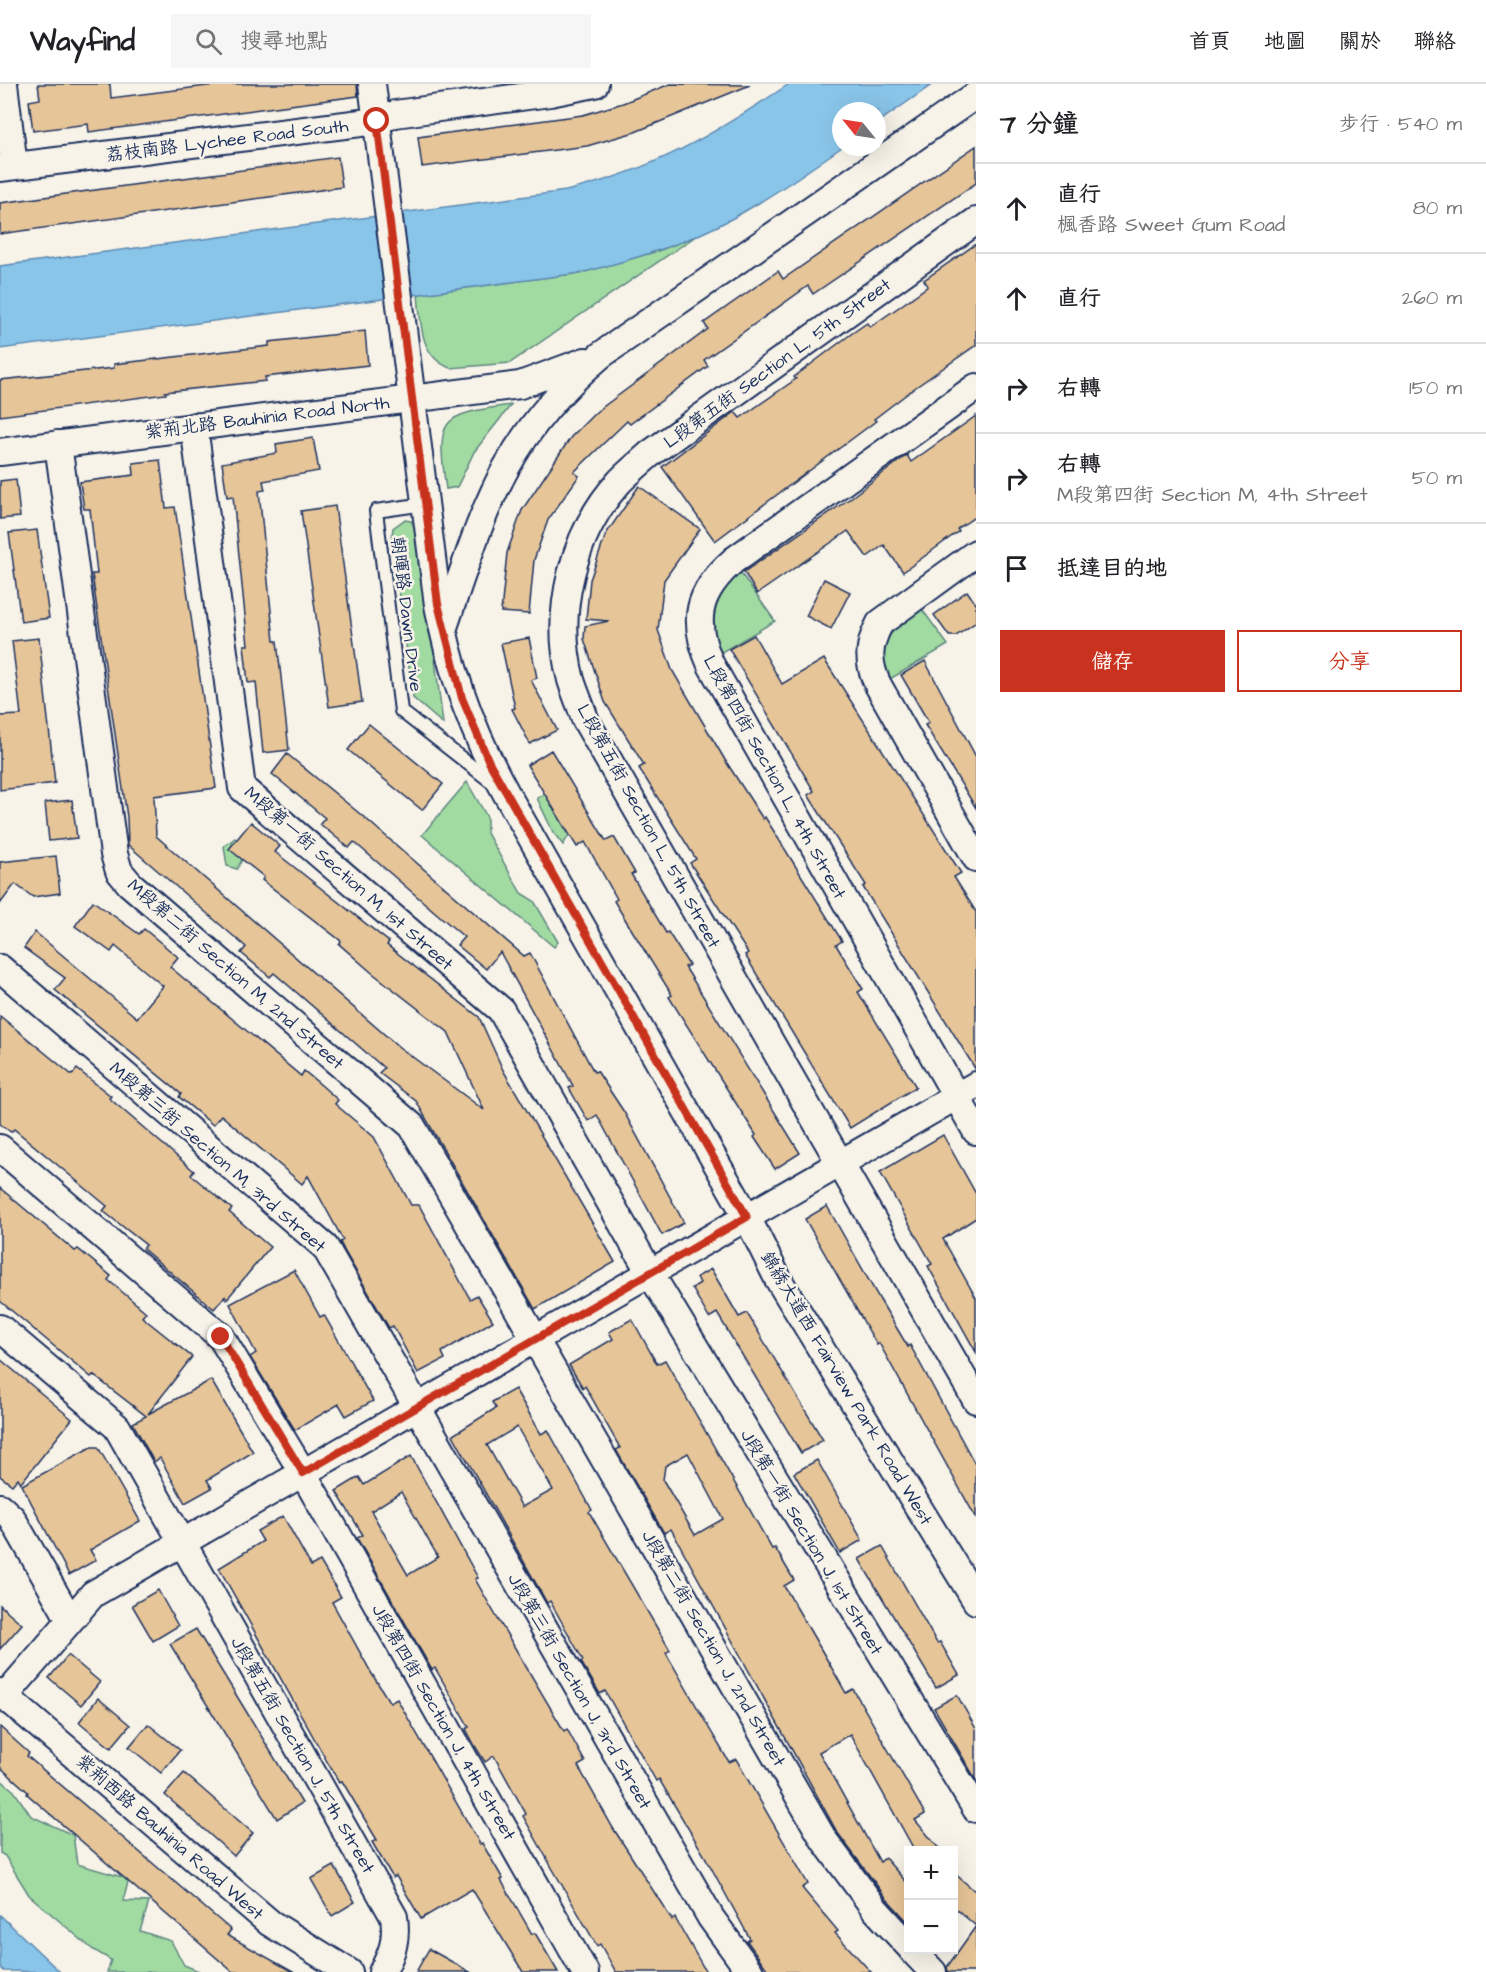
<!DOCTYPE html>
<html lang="zh-TW">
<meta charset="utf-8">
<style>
:root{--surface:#fff;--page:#f6f6f6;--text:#202124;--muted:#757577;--line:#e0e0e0;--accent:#c8321e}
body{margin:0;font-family:"Architects Daughter","LXGW WenKai TC",sans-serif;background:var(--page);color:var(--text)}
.controls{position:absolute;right:18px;bottom:18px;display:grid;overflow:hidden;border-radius:0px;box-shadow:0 6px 24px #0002}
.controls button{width:54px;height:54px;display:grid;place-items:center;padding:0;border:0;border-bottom:2px solid var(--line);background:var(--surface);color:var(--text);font:30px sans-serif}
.compass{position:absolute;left:832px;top:18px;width:54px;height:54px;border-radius:50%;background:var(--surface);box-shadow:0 6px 24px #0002;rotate:300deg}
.stop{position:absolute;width:18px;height:18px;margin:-14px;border:4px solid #c8321e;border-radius:50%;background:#fff}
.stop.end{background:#c8321e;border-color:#fff;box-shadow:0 2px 6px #0008}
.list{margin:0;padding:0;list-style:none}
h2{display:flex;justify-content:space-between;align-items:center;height:78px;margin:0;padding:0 24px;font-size:26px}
h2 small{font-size:20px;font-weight:400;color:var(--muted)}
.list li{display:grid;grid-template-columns:39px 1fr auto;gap:18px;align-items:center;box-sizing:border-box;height:90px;padding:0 24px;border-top:2px solid var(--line)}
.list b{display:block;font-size:22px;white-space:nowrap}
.list p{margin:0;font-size:20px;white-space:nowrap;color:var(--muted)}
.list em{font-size:20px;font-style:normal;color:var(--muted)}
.actions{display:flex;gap:12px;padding:18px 24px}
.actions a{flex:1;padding:14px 0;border:2px solid var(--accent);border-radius:0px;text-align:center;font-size:21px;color:var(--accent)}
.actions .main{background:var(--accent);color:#fff}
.icon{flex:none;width:33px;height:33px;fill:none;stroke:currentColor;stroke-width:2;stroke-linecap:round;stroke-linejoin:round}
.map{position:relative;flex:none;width:976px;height:1888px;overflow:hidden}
header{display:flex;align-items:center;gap:36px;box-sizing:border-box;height:84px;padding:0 30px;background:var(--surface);border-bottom:2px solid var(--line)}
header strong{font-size:28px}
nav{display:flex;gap:33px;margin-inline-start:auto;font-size:21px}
.search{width:420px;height:54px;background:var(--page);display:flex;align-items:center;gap:15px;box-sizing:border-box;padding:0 21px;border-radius:0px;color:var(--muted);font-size:22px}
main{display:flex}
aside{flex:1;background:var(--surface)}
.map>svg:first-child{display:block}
</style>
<header>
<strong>Wayfind</strong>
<div class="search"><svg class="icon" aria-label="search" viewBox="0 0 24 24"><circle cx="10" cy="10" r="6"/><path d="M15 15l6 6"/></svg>搜尋地點</div>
<nav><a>首頁</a><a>地圖</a><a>關於</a><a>聯絡</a></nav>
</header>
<main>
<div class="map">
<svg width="976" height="1888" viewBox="0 0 976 1888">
<rect width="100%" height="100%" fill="#f7f3e8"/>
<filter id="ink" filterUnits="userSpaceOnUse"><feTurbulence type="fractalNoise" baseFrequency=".0167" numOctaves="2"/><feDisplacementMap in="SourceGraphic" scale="12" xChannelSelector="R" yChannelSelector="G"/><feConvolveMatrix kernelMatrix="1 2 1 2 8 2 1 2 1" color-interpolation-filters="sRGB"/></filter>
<g filter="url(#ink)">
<g fill="#a1dba1" stroke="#5e8580" stroke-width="1.5">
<path d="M696,152L510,279L450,284C419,272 421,239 418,210L581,189L658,167Z"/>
<path d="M511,321L474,368L457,403L446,405C436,333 440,331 511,321Z"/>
<polygon points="404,436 411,437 419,448 443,640 413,614 392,451 393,444"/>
<path d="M740,488L775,537L720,569C707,536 714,511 740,488Z"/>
<path d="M921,524L948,561L890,595C873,557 893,545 921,524Z"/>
<polygon points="467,698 487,733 487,749 521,809 534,817 558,858 554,863 422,751"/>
<polygon points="545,710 569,751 563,761 553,748 537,714"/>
<polygon points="235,754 245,770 237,785 227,782 224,762"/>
<polygon points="0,1695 14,1707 31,1732 73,1751 77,1780 129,1795 123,1817 149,1818 140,1847 171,1857 184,1881 201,1888 107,1888 111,1876 92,1865 29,1811 5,1772 0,1769"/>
</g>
<g fill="#89c5e9" stroke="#5d89b1" stroke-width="1.5">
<path d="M789,0H933L877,39V27H841L842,63C807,88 771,113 733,134C686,160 634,175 581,189L0,265V182L566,107C656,85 713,51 789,0Z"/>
<polygon points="0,1831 60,1888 4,1887 0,1883"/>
</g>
<g fill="#e6c598" stroke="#1b2f5e" stroke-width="1.5" fill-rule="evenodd">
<polygon points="38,0 110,0 111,14 223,0 357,0 358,12 89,48 88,40 33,47 29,17 40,15"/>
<polygon points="670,0 750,1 635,48 587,62 422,83 418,53 583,31 623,19"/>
<polygon points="976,62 976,99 813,210 808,202 704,276 708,282 630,340 627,337 605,358 574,388 579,392 548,436 534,476 529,530 501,528 507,469 522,426 571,353 596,328 708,245 704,239 778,187 783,195"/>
<polygon points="338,73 342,103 0,150 0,119"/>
<polygon points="976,160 976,261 916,303 874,335 876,337 715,457 662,383 735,328 740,334 796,295 794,293 851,250 867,239 870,243 899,223 928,202 924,196"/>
<polygon points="365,247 368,281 265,293 266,297 165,308 166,310 0,332 0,296 114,284 114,280 269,262 269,258"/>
<polygon points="976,332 976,432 957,445 959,447 903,488 884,461 867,473 848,447 757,510 744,488 849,415 907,371 911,378"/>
<polygon points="313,354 319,387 263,397 265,406 259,407 274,557 277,557 289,666 263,669 256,598 248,599 244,561 248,561 233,412 227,413 222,379 277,369 276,360"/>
<polygon points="160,376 166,424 175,423 216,704 154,712 156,752 399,963 484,1026 448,948 371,888 339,860 341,857 262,796 264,793 229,765 251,738 280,762 275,768 389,858 387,861 479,933 503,986 615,1178 535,1225 416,1017 379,989 384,984 274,889 270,893 241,869 246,863 128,761 127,733 92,490 97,490 90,425 84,425 80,398 134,391 133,379"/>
<polygon points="16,395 20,433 0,435 0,397"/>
<polygon points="639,402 700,445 664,496 658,546 672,586 725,676 763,735 765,733 842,857 836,861 863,905 858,908 916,1003 850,1044 745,871 748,869 690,779 696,775 639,684 644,681 605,618 584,555 585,542 609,537 586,535 590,496 606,450"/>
<polygon points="335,422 362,618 329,623 301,427"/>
<polygon points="37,446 49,534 21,538 9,449"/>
<polygon points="824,495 850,508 831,545 806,532"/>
<polygon points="967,507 976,520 976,538 956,552 949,552 934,531"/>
<polygon points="754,551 782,600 824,575 961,789 954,793 976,828 976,986 863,803 866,801 808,711 814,707 729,565"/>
<polygon points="39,554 55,699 0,706 0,632 21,631 12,557"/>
<polygon points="529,554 537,594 531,596 557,646 530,660 512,625 515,624 501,559"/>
<polygon points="925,577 976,673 976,724 925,641 929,639 901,591"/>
<polygon points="369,640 443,700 422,726 348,666"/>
<polygon points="551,666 606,757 614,753 635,789 631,790 666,849 668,848 689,881 685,883 800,1069 775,1085 754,1053 756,1051 669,913 672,911 625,835 614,817 617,815 585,758 577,763 527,681"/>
<polygon points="287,670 365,734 524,872 530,869 594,988 597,987 624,1028 684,1139 662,1151 597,1031 588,1037 569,1004 573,1002 500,868 486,885 457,861 464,853 354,758 349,764 320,740 325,734 272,690"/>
<polygon points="72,716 77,754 49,757 45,719"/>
<polygon points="56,772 60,809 33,813 15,800 0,820 0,778"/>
<polygon points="93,817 139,850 144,845 178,873 170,883 301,992 304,987 321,1001 338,1016 335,1020 374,1053 411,1121 419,1121 470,1215 477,1211 493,1237 442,1268 445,1275 418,1289 393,1242 389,1244 346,1170 340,1158 343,1156 308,1092 302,1100 221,1031 213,1041 179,1013 181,1010 55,906 65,894 24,864 35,848 137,934 163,902 115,862 111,868 75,842"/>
<polygon points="0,932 72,991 77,985 111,1012 109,1014 194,1087 191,1091 232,1125 229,1128 270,1163 227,1215 225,1212 214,1225 143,1165 146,1161 103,1127 107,1122 14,1045 11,1048 0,1040"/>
<polygon points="943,1051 976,1110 976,1134 943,1155 976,1214 976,1268 928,1182 932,1180 880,1088"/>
<polygon points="0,1104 75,1167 78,1165 111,1192 108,1196 146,1228 142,1233 192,1273 148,1330 211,1296 253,1368 207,1396 212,1404 185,1419 160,1374 154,1378 133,1339 146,1332 93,1291 91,1293 0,1217"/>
<polygon points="827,1122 880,1216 908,1263 910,1261 976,1382 976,1434 879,1259 877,1261 805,1135"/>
<polygon points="711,1185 739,1233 747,1229 823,1356 801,1369 717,1229 709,1234 692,1204 700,1199 697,1193"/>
<polygon points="294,1186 320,1233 324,1231 373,1317 346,1332 339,1320 295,1346 250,1273 256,1269 230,1220"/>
<path d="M632,1235L657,1280L665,1276L772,1465L775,1464L794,1496L784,1502L826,1574L846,1609L853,1605L925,1730L915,1736L941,1767H915L850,1650L819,1668L880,1778L885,1774L909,1801V1839L887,1815L837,1748L671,1445L664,1449L616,1366L620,1364L585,1302L583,1304L569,1281L613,1255L609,1248ZM688,1369L723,1435L695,1451L663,1396L665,1382Z"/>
<polygon points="0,1275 72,1335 21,1399 18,1394 12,1401 0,1392"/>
<path d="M515,1305L541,1350L548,1346L592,1426L589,1428L670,1566L666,1569L709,1644L729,1678L736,1675L808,1800L802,1804L838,1847L835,1849L871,1888H769L747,1857L750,1855L707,1776L659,1695L656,1697L605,1607L600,1610L581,1578L583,1576L550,1517L547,1519L453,1351L496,1324L492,1318ZM517,1343L553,1406L522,1423L487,1361Z"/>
<polygon points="91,1363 98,1363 140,1437 90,1466 96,1476 69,1491 22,1401"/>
<path d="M411,1372L478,1494L475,1495L492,1525L564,1647L567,1645L585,1678L578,1682L613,1744L672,1836L675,1834L706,1888H616L600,1860L597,1862L551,1782L523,1732L526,1730L494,1672L485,1678L475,1662L466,1645L469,1643L435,1584L432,1586L357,1454L363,1451L336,1407L359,1393L364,1401ZM401,1408L438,1473L408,1491L371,1427Z"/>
<polygon points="817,1376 862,1456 840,1469 794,1389"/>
<polygon points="283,1432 311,1482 320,1477 341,1513 332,1518 372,1590 390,1619 397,1615 480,1760 482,1759 503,1795 501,1796 532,1850 535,1849 558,1888 523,1888 472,1805 421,1835 396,1792 393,1794 372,1758 377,1756 342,1697 339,1698 329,1681 219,1484 263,1457 257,1447"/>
<polygon points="882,1462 937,1559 940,1558 959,1591 936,1604 859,1475"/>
<polygon points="158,1506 178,1542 153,1557 132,1521"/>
<polygon points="0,1521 22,1540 0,1565"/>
<polygon points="196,1545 302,1719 277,1735 170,1560"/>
<polygon points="68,1571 100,1598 81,1621 49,1594"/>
<polygon points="957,1611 976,1645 976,1696 934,1624"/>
<polygon points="98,1614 130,1641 111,1664 79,1638"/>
<polygon points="148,1640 180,1666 161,1689 129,1663"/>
<polygon points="0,1643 29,1669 27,1672 231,1846 227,1851 293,1888 233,1888 27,1710 28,1708 0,1683"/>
<polygon points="184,1689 253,1749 234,1772 165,1711"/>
<polygon points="334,1782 355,1818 332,1832 311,1795"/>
<polygon points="954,1789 976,1808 976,1888 948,1888 947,1883 976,1842 954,1823"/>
<polygon points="429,1865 470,1888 416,1888"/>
</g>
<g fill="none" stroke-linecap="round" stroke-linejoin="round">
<defs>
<polyline id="lane" points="425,420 376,427 401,627 493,699"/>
<g id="street">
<polyline points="4,0 14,82"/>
<path d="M372,0L438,521C450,587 473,649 506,709L747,1133L778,1195L976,1517"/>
<polyline points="0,84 377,37 395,30 550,9 595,0"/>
<path d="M976,137L651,369C641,378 630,387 620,397C573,448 553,528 571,596C575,609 581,622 585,635L976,1316"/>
<path d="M976,303L734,476C697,508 691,537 711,581L976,1047"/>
<polyline points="194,342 242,704 501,926 650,1189 976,1725"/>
<polyline points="58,360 114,770 119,787 130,800 412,1042 824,1756 875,1825 908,1861"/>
<polyline points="0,368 520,301 585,277"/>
<path d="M976,469L880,539C868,561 867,578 878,601L976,774"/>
<path d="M444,543C484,427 502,354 601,271L976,11"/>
<polyline points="0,884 325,1163 711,1834 750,1888"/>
<polyline points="0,1064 221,1253 303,1389 585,1888"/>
<path d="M0,1244L117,1343L394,1833C397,1855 393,1868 382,1888"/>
<polyline points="0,1423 12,1434 70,1536"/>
<polyline points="0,1608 270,1839 349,1888"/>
<polyline points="5,1612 93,1510 976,1001"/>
<polyline points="912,1866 933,1888"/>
</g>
</defs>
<use href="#lane" stroke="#1b2f5e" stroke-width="16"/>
<use href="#street" stroke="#1b2f5e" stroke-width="30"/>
<use href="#lane" stroke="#f7f3e8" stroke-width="12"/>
<use href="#street" stroke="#f7f3e8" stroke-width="26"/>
</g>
</g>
<g fill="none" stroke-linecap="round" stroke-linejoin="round" filter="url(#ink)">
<polyline stroke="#c8321e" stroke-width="8" points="221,1253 303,1389 747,1133 489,678 462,614 438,520 377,37"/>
</g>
<g text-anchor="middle" stroke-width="5" stroke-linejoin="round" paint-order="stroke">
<g font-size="18" fill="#1b2f5e" stroke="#f7f3e8">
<text transform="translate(227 56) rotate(-7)" y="6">荔枝南路 Lychee Road South</text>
<text transform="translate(777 279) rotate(-36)" y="6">L段第五街 Section L, 5th Street</text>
<text transform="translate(267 333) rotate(-7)" y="6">紫荊北路 Bauhinia Road North</text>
<text transform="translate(407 530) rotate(83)" y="6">朝暉路 Dawn Drive</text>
<text transform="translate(775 693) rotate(61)" y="6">L段第四街 Section L, 4th Street</text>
<text transform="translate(649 742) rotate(61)" y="6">L段第五街 Section L, 5th Street</text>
<text transform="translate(349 794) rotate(41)" y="6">M段第一街 Section M, 1st Street</text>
<text transform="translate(236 890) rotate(41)" y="6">M段第二街 Section M, 2nd Street</text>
<text transform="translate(218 1073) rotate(41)" y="6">M段第三街 Section M, 3rd Street</text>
<text transform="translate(847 1304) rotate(59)" y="6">錦綉大道西 Fairview Park Road West</text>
<text transform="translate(812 1458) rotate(59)" y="6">J段第一街 Section J, 1st Street</text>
<text transform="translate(714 1564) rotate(60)" y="6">J段第二街 Section J, 2nd Street</text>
<text transform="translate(580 1607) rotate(60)" y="6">J段第三街 Section J, 3rd Street</text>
<text transform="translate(444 1638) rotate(60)" y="6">J段第四街 Section J, 4th Street</text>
<text transform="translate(303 1671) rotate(60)" y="6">J段第五街 Section J, 5th Street</text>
<text transform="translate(170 1753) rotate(41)" y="6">紫荊西路 Bauhinia Road West</text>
</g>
</g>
</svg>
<div class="controls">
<button>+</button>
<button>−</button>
</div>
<svg class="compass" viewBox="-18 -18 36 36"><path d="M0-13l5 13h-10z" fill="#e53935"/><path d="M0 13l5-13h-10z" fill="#757577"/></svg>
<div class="stop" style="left:377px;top:37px"></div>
<div class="stop end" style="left:221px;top:1253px"></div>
</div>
<aside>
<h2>7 分鐘<small>步行 · 540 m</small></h2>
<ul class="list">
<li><svg class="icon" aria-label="ahead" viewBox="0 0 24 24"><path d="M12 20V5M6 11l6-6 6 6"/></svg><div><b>直行</b><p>楓香路 Sweet Gum Road</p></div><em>80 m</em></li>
<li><svg class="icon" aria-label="ahead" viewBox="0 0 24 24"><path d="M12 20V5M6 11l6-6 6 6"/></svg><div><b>直行</b></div><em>260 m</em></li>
<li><svg class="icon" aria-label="right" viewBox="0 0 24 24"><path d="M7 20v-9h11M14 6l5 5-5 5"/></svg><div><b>右轉</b></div><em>150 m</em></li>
<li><svg class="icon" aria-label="right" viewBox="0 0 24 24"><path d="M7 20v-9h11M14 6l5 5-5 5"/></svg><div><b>右轉</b><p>M段第四街 Section M, 4th Street</p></div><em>50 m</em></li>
<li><svg class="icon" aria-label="arrive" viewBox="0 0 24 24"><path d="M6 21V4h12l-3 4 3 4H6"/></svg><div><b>抵達目的地</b></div></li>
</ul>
<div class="actions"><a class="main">儲存</a><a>分享</a></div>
</aside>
</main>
